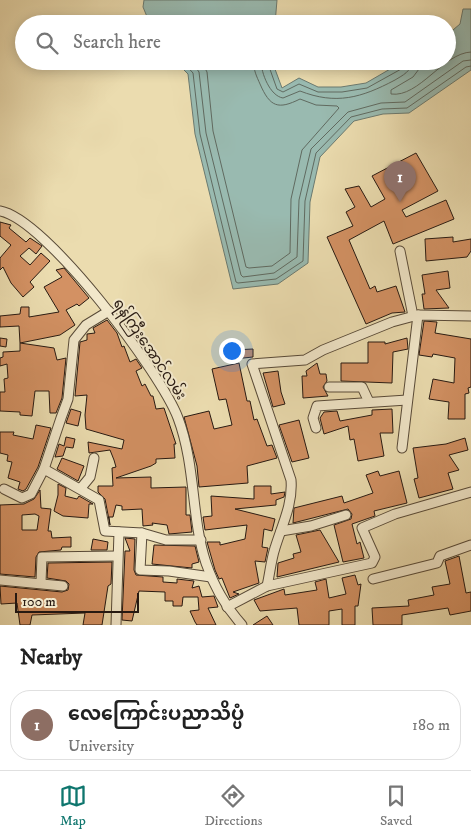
<!DOCTYPE html>
<meta charset="utf-8">
<style>
:root{--surface:#fff;--page:#f6f6f6;--text:#222;--muted:#767676;--line:#e0e0e0;--accent:#0f766e}
body{margin:0;font-family:"IM FELL DW Pica","Noto Sans Myanmar",serif;background:var(--page);color:var(--text)}
.scale{position:absolute;left:15px;bottom:12px;width:124px;box-sizing:border-box;padding-left:5px;border:2px solid #271911;border-top:0;font-size:14px;line-height:18px;white-space:nowrap;color:#271911;-webkit-text-stroke:4px #f2e8cb;paint-order:stroke}
.you{position:absolute;left:231px;top:350px;width:18px;height:18px;margin:-12px;border:4px solid #fff;border-radius:50%;background:#1a73e8;box-shadow:0 0 0 8px #1a73e833}
.badge{display:grid;place-items:center;width:32px;height:32px;border-radius:50%;background:var(--accent);color:#fff;font-size:16px;font-weight:700}
.pin{position:absolute;translate:-50% -41px;filter:drop-shadow(0 1px 2px #0008)}
.pin::after{content:'';position:absolute;top:26px;width:18px;height:15px;background:inherit;clip-path:polygon(0 0,100% 0,50% 100%)}
.list{margin:0;padding:0;list-style:none}
h2{display:flex;justify-content:space-between;align-items:center;height:65px;margin:0;padding:0 20px;font-size:21px}
h2 small{font-size:16px;font-weight:400;color:var(--muted)}
.list li{display:grid;grid-template-columns:32px 1fr auto;gap:15px;align-items:center;box-sizing:border-box;height:70px;margin:0 10px 10px;padding:0 10px;border:1px solid var(--line);border-radius:20px}
.list b{display:block;font-size:19px;white-space:nowrap}
.list p{margin:0;font-size:16px;white-space:nowrap;color:var(--muted)}
.list em{font-size:16px;font-style:normal;color:var(--muted)}
.icon{flex:none;width:28px;height:28px;fill:none;stroke:currentColor;stroke-width:2;stroke-linecap:round;stroke-linejoin:round}
.map{position:relative;flex:none;width:471px;height:625px;overflow:hidden}
.search{position:absolute;background:var(--surface);box-shadow:0 2px 12px #0003;left:15px;right:15px;top:15px;height:55px;display:flex;align-items:center;gap:12px;box-sizing:border-box;padding:0 18px;border-radius:28px;color:var(--muted);font-size:19px}
.sheet{height:145px;background:var(--surface)}
nav{display:flex;justify-content:space-around;align-items:center;box-sizing:border-box;height:70px;border-top:1px solid var(--line);background:var(--surface);font-size:14px;color:var(--muted)}
nav a{display:grid;justify-items:center;gap:2px}
nav .on{color:var(--accent)}
.map>svg:first-child{display:block}
</style>
<div class="map">
<svg width="471" height="625" viewBox="0 0 471 625">
<rect width="100%" height="100%" fill="#ebdcaf"/>
<filter id="stains"><feTurbulence type="fractalNoise" baseFrequency=".004" numOctaves="4"/><feColorMatrix values="0 0 0 0 .2 0 0 0 0 .09 0 0 0 0 .02 0 0 0 .5 -.17"/></filter>
<radialGradient id="worn" r=".72"><stop offset=".6" stop-color="#630" stop-opacity="0"/><stop offset="1" stop-color="#630" stop-opacity=".3"/></radialGradient>
<g fill="#99bab0" stroke="#6b7a70">
<polygon points="144,0 277,0 275,24 150,24 143,7"/>
<polygon points="463,9 471,9 471,70 409,113 383,114 354,121 320,157 310,202 308,263 278,284 233,289 195,134 188,74 175,61 272,61 282,88 299,78 318,87 341,87 366,83 404,61 447,61 447,35 460,24"/>
</g>
<g fill="none" stroke-linecap="round" stroke-linejoin="round">
<g stroke="#606a60" stroke-width="1">
<polyline points="182,61 193,73 200,134 236,282 238,283 276,279 303,261 305,201 316,153 351,117 382,109 407,108 466,67 471,66"/>
<polyline points="191,61 199,72 206,133 241,275 243,277 274,273 297,257 299,200 311,149 348,112 381,103 405,102 463,61 471,60"/>
<path d="M201,61L207,72L213,131L246,267L249,268L272,266L290,253L291,199L302,150L339,108L337,106L316,105L300,99C278,110 270,107 260,84C257,77 253,70 254,61"/>
<path d="M261,61C261,73 270,96 283,98L300,91C336,105 361,98 395,80C403,75 411,72 412,61"/>
<polyline points="267,61 277,89 283,92 299,84 318,92 342,92 367,88 403,68 406,61"/>
<path d="M420,61L419,69L413,77L391,90V94C419,98 443,53 471,52"/>
</g>
</g>
<g fill="#d39163" stroke="#271911" fill-rule="evenodd">
<polygon points="416,153 438,191 402,210 406,217 446,200 454,219 393,244 384,221 349,240 370,289 375,286 377,292 396,286 405,312 392,313 366,324 327,237 353,226 346,212 355,207 345,189 359,186 371,207 385,199 372,176"/>
<polygon points="0,222 11,225 9,228 26,242 30,238 42,246 36,254 29,248 20,256 30,265 41,253 50,261 30,282 34,287 23,297 11,283 3,267 0,270 0,258 11,245 0,236"/>
<polygon points="453,237 453,242 471,239 471,251 467,257 426,261 425,239"/>
<polygon points="64,268 89,298 79,306 77,304 66,310 75,325 60,335 20,343 19,326 0,327 0,316 20,314 21,307 29,307 29,317 59,312 44,287 62,277 56,270"/>
<polygon points="448,271 450,288 436,290 449,308 424,309 422,294 425,294 422,275"/>
<polygon points="107,320 117,333 122,347 124,346 130,362 136,359 142,368 136,371 142,386 145,384 151,396 153,396 156,409 164,408 176,444 174,444 175,458 156,459 156,463 151,466 116,478 151,477 151,488 186,487 186,515 190,515 192,532 169,534 167,525 152,523 153,525 143,526 142,509 122,510 122,506 116,505 113,517 109,517 110,525 105,499 98,492 98,486 113,486 112,468 116,467 114,460 110,450 89,453 88,442 122,449 124,440 86,429 85,415 87,395 75,396 80,342 87,340 87,334 95,333 93,328"/>
<polygon points="424,321 437,322 435,333 471,339 471,387 468,388 469,393 465,394 465,419 448,419 449,402 429,399 433,379 454,383 455,358 433,354 432,357 419,355"/>
<polygon points="0,338 7,339 6,347 0,346"/>
<polygon points="407,338 408,349 393,352 392,383 341,381 341,363 368,363 368,342 385,342 385,344"/>
<polygon points="20,343 54,348 57,360 66,358 62,398 56,413 50,413 49,391 35,391 32,416 20,415 20,412 0,411 0,392 5,392 4,379 8,378 7,364 0,366 0,358 3,357 3,352 20,351"/>
<polygon points="253,349 253,357 234,359 233,350"/>
<polygon points="239,363 247,401 250,401 254,420 257,419 267,446 272,445 277,458 247,466 248,483 199,487 197,466 184,417 209,411 214,429 232,425 226,399 219,400 212,369"/>
<polygon points="317,363 320,374 326,374 327,381 323,387 328,396 303,398 302,376 307,376 306,371"/>
<polygon points="278,371 281,392 285,404 273,407 263,373"/>
<polygon points="71,409 81,412 78,426 66,423"/>
<polygon points="392,409 393,433 380,433 384,456 358,461 354,439 350,440 348,426 324,434 320,418 324,412 337,411 340,421 372,415 372,410"/>
<polygon points="299,420 309,458 292,462 279,425"/>
<polygon points="36,425 51,428 38,467 26,489 23,491 18,489 20,482 8,478 12,462 7,461 8,455 0,453 0,432 14,432 13,435 33,439"/>
<polygon points="66,437 75,439 73,448 66,447 63,456 55,457 59,444 64,446"/>
<polygon points="465,438 468,450 449,455 459,470 448,473 453,489 419,498 414,479 418,478 413,448 446,444"/>
<polygon points="62,458 84,466 78,481 57,469"/>
<polygon points="378,471 380,476 399,471 407,503 374,511 375,516 352,524 357,544 360,542 364,558 343,562 334,525 351,519 352,514 348,509 293,523 294,508 342,496 344,503 373,493 366,475"/>
<polygon points="58,484 66,488 65,496 77,499 79,496 93,504 89,504 88,518 63,516 54,511 58,495"/>
<polygon points="254,486 271,486 271,494 285,492 284,497 276,500 276,505 235,509 275,519 272,531 264,529 262,547 268,548 265,562 255,561 259,583 233,592 239,594 230,598 222,578 219,579 215,570 207,542 220,542 220,545 245,539 247,525 205,530 203,517 212,516 211,496 254,499"/>
<path d="M40,490L41,508L51,509L48,531H51L52,538L71,537V547H62L61,550L39,552L36,557L35,577L0,574V505L24,504L34,499ZM35,514L39,516L37,530H22V515Z"/>
<polygon points="320,530 339,562 277,577 278,563 294,558 293,554 301,552 296,535"/>
<polygon points="125,538 135,539 134,570 136,575 163,577 163,582 177,583 177,579 194,581 192,588 199,586 202,597 214,596 218,607 208,608 216,625 197,625 195,622 190,611 199,610 198,597 183,597 182,606 173,606 173,601 165,601 165,592 139,591 132,621 122,620 125,551 130,551"/>
<polygon points="93,539 108,542 107,550 91,550"/>
<polygon points="154,545 195,546 199,562 192,564 192,568 152,564"/>
<polygon points="459,556 466,593 471,592 471,611 450,615 448,608 402,615 402,625 373,625 372,608 409,606 408,600 434,595 432,587 450,584 445,561"/>
<polygon points="112,562 111,584 108,586 102,625 83,625 85,613 32,615 30,625 20,625 17,603 1,604 0,586 62,592 68,590 69,584 66,581 47,578 48,563"/>
<polygon points="355,575 358,585 361,584 358,606 355,606 355,625 342,625 342,609 329,611 329,625 299,625 297,608 260,611 254,600 284,589 285,595 317,590 315,582 326,579 329,598 346,594 342,578"/>
<polygon points="267,616 273,625 253,625"/>
</g>
<g fill="none" stroke-linecap="round" stroke-linejoin="round">
<defs>
<g id="street">
<path d="M0,211C46,219 161,373 178,418C196,466 191,518 206,563C214,587 226,607 242,625"/>
<polyline points="400,251 413,316"/>
<polyline points="329,387 362,387 369,402"/>
<polyline points="316,428 313,418 317,406 407,400"/>
<polyline points="402,448 418,315"/>
<polyline points="44,469 99,500 105,531 142,533 166,540 201,540"/>
<polyline points="81,488 90,477 94,458"/>
<polyline points="4,489 22,498 31,494 44,469 61,418 68,399 74,340 86,325 109,311"/>
<polyline points="281,531 311,526 346,515"/>
<polyline points="142,533 140,570 169,571 211,577"/>
<polyline points="373,579 437,563 440,556 471,545"/>
<polyline points="0,580 63,586"/>
<polyline points="41,582 42,557 117,556"/>
<path d="M267,586C270,573 271,560 275,548C282,525 293,504 291,480L252,364L305,360L323,350L392,322L418,315L471,316"/>
<polyline points="227,607 267,586 372,563 375,557 362,528 395,514 471,492"/>
<polyline points="116,625 119,532"/>
</g>
</defs>
<use href="#street" stroke="#584a38" stroke-width="11"/>
<use href="#street" stroke="#f2e8cb" stroke-width="9"/>
</g>
<g text-anchor="middle" stroke-width="4" stroke-linejoin="round" paint-order="stroke">
<g font-size="15" fill="#271911" stroke="#f2e8cb">
<text transform="translate(150 349) rotate(56)" y="5">ရန်ကြီးအောင်လမ်း</text>
</g>
</g>
<rect width="100%" height="100%" filter="url(#stains)"/>
<rect width="100%" height="100%" fill="url(#worn)"/>
</svg>
<div class="scale">100 m</div>
<div class="you"></div>
<div class="pin badge" style="left:400px;top:202px;background:#8d6e63">1</div>
<div class="search"><svg class="icon" aria-label="search" viewBox="0 0 24 24"><circle cx="10" cy="10" r="6"/><path d="M15 15l6 6"/></svg>Search here</div>
</div>
<section class="sheet">
<h2>Nearby<small></small></h2>
<ul class="list">
<li><span class="badge" style="background:#8d6e63">1</span><div><b>လေကြောင်းပညာသိပ္ပံ</b><p>University</p></div><em>180 m</em></li>
</ul>
</section>
<nav>
<a class="on"><svg class="icon" aria-label="map" viewBox="0 0 24 24"><path d="M3 6l6-2 6 2 6-2v14l-6 2-6-2-6 2zM9 4v14M15 6v14"/></svg>Map</a>
<a><svg class="icon" aria-label="directions" viewBox="0 0 24 24"><path d="M12 3l9 9-9 9-9-9zM9 14v-3h6M13 9l2 2-2 2"/></svg>Directions</a>
<a><svg class="icon" aria-label="saved" viewBox="0 0 24 24"><path d="M7 4h10v16l-5-4-5 4z"/></svg>Saved</a>
</nav>
